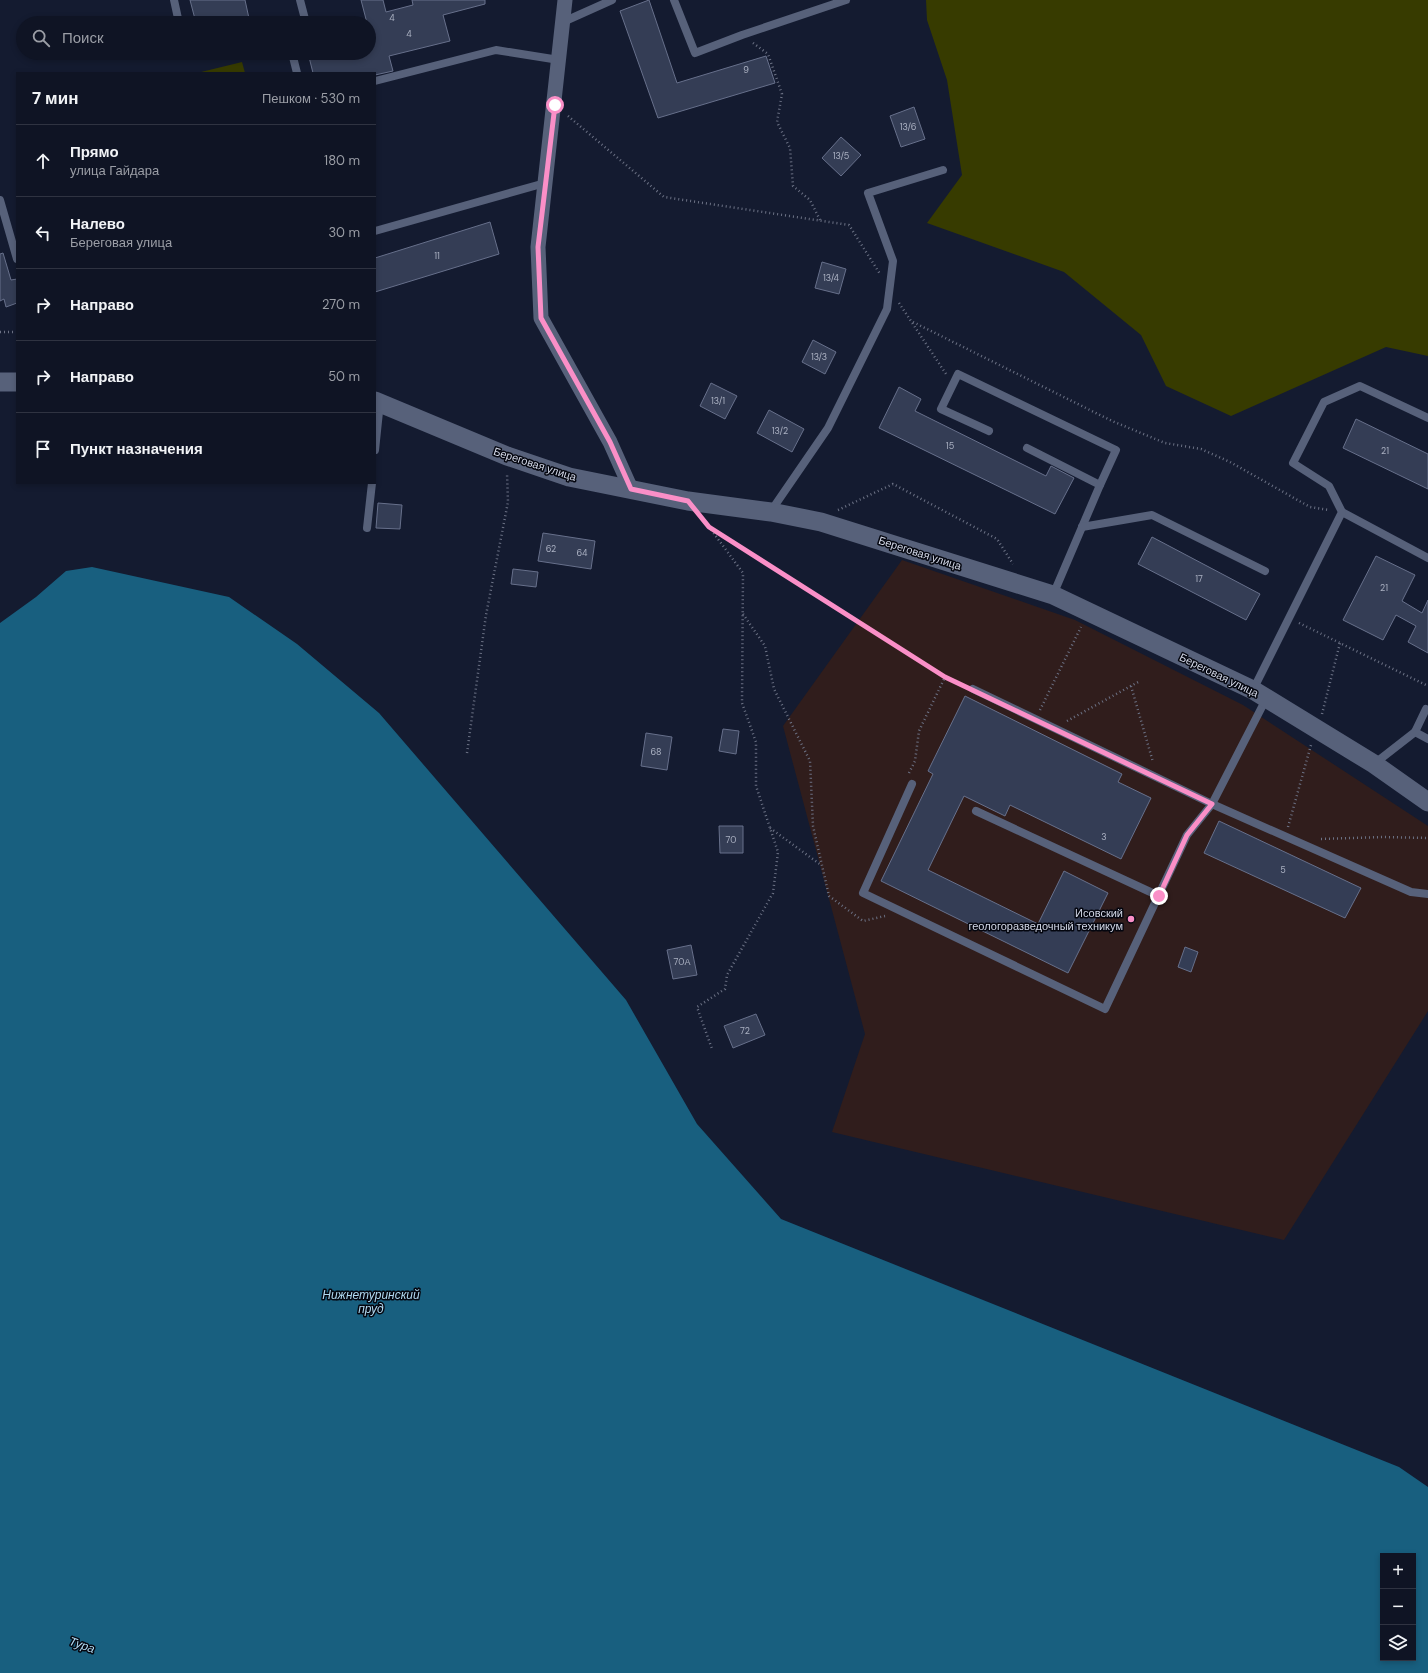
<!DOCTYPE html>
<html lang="ru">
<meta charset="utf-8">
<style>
:root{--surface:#0f1424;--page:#1d2131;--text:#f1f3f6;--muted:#9b9ea6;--line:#2f3341}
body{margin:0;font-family:"DM Sans",sans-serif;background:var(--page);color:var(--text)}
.controls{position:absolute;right:12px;bottom:12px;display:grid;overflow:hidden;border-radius:0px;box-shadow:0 2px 6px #0003}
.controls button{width:36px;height:36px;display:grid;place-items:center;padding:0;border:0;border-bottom:1px solid var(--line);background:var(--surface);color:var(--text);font:20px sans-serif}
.stop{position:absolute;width:12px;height:12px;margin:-9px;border:3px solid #fa8fc7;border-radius:50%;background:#fff}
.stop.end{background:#fa8fc7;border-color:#fff;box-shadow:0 1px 4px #0008}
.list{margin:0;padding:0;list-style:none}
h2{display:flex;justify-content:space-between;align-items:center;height:52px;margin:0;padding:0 16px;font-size:17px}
h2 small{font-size:13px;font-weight:400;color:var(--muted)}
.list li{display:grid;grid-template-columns:26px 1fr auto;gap:12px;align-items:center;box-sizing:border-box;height:72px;padding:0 16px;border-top:1px solid var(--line)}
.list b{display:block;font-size:15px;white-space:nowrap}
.list p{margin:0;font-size:13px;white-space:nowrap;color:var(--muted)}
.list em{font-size:13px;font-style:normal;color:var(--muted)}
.icon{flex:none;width:22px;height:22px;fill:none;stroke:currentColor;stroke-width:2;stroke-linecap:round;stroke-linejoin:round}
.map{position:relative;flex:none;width:1428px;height:1673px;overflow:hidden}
.search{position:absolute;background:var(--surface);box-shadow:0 2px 6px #0003;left:16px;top:16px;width:360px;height:44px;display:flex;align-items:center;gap:10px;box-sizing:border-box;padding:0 14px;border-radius:22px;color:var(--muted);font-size:15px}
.panel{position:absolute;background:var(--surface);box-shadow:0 2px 6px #0003;left:16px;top:72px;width:360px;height:412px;border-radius:0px}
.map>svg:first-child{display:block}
</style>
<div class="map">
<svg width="1428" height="1673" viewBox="0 0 1428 1673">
<rect width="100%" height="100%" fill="#141b30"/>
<polygon fill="#301d1c" points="902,560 1075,620 1243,705 1428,826 1428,1011 1284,1240 832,1132 865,1034 783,726"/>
<g fill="#373b00">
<polygon points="926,0 1428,0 1428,356 1386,347 1231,416 1166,386 1141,335 1064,272 927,223 962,175 947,80 927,20"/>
<polygon points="242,62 245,73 197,73"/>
</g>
<path fill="#185f7f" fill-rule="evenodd" d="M92,567L229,597L297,644L379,713L626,1000L697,1124L781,1219L1399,1467L1428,1487V1673H0V623L36,597L66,571ZM1383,1556H1413V1658H1383Z"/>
<g fill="#343d55" stroke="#67708b">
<polygon points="190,0 245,0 250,23 196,23"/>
<polygon points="361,0 383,0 386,12 413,5 412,0 485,0 485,4 443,15 450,41 389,56 393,71 375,75 375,73 313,73 309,57 323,53 369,53 369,23 367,23"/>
<polygon points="649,0 677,83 766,56 775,83 658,118 620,11"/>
<polygon points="914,107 925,139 901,147 890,116"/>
<polygon points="841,137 861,155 841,176 822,158"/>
<polygon points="490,222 499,254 375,292 375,258"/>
<polygon points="3,253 11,280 17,279 17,303 6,307 4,299 0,301 0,254"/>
<polygon points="822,262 846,269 839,294 815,288"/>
<polygon points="813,340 836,352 825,374 802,362"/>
<polygon points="711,383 737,396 725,419 700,406"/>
<polygon points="899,387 921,399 915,411 1046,476 1051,466 1074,478 1055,514 879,428"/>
<polygon points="769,410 804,429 792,452 757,433"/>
<polygon points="1356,419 1428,454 1428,489 1343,448"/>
<polygon points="378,503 402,505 400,529 376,528"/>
<polygon points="543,533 595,541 591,569 538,561"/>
<polygon points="1152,537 1260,594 1246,620 1138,564"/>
<polygon points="1376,556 1415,575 1402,601 1422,613 1428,600 1428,653 1408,642 1416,626 1396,615 1383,640 1343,620"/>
<polygon points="513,569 538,572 536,587 511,584"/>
<polygon points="965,696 1122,774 1118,782 1151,798 1121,859 1010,805 1005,816 964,796 928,870 1038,924 1064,871 1108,893 1068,973 881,881 933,774 928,771"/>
<polygon points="723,729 739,731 736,754 719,751"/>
<polygon points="646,733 672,737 667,770 641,766"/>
<polygon points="1219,821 1361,888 1345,918 1204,853"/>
<polygon points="719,826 743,826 743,853 720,853"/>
<polygon points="691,945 697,975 673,979 667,950"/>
<polygon points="1185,947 1198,952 1191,972 1178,967"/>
<polygon points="756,1014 765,1035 733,1048 724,1026"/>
</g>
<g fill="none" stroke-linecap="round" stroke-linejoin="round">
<g stroke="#6c7285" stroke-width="2.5" stroke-dasharray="1 3" stroke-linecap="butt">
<polyline points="753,43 768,54 782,94 777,122 790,148 793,186 810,200 820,220"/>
<polyline points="568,116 664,197 849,225 880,274"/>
<polyline points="899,303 946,374"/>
<polyline points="913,322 1112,421 1165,443 1201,449 1230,462 1310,507 1329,510"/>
<polyline points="0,332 17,332"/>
<polyline points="838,510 893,484 997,539 1013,564"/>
<polyline points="704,520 743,573 742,703 756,742 756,786 778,852 773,893 727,975 725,989 697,1007 712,1049"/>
<polyline points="711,528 945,677 963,685"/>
<polyline points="743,614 765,646 774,689 810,761 813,826 829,896 863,921 885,916"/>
<polyline points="1299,623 1428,686"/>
<polyline points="1131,686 1153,762"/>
<polyline points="1040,710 1081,627"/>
<polyline points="1322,714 1340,643"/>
<polyline points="1067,721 1140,681"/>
<polyline points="467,753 486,615 508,502 507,473"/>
<polyline points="909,773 915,761 919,731 945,677"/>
<polyline points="1288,827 1311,745"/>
<polyline points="770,828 821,865"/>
<polyline points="1321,839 1383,837 1428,838"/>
</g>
<g stroke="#57617a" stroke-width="8">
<polyline points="174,0 179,23"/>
<polyline points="300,0 306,23 305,23"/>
<polyline points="674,0 695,53 742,35 846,0"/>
<polyline points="563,22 612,0"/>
<polyline points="186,53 187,54 192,53"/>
<polyline points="292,53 297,73"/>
<polyline points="375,81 496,50 559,60"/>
<polyline points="0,200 17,259"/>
<polyline points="375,231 545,183"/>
<polyline points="989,431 941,409 958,374 1116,450 1100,485"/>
<polyline points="1027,448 1100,485 1053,595"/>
<polyline points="375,450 380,402"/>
<polyline points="771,511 828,428 887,309 893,261 868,193 943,170"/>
<polyline points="1342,512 1428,558"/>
<polyline points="1082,527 1152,515 1265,571"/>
<polyline points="367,528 372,483"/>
<polyline points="973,689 1212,804 1411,892 1428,894"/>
<polyline points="1253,690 1342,512 1329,486 1293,463 1324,402 1360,386 1428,418"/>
<polyline points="1415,732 1428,739"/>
<polyline points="1374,764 1415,732 1426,709 1428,710"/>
<polyline points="912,784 863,893 1105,1009 1187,835 1212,804 1266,699"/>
<polyline points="976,811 1159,896"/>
</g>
<polyline stroke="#57617a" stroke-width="15" points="565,0 538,247 541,318 610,442 631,489"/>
<g stroke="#57617a" stroke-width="19">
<polyline points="0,382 17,382"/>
<polyline points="375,401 507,456 569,477 688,501 771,512 821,522 1053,595 1253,690 1374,764 1428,802"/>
</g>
</g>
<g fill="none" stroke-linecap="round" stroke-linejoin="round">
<polyline stroke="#fa8fc7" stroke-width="5" points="555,105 538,247 541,318 610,442 631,489 688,501 709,527 945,677 1212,804 1187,835 1159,896"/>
</g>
<circle fill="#fa8fc7" stroke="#04060f" stroke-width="1.5" cx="1131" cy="919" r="4"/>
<g text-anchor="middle" stroke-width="3" stroke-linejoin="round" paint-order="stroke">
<g font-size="9" fill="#abb1c2">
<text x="392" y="21">4</text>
<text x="409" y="37">4</text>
<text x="746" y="73">9</text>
<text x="908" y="130">13/6</text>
<text x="841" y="159">13/5</text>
<text x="437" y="259">11</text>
<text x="831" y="281">13/4</text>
<text x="819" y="360">13/3</text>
<text x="718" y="404">13/1</text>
<text x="780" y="434">13/2</text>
<text x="950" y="449">15</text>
<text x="1385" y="454">21</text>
<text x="551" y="552">62</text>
<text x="582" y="556">64</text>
<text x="1199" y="582">17</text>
<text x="1384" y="591">21</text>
<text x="656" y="755">68</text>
<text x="1104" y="840">3</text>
<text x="731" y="843">70</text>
<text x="1283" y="873">5</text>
<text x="682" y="965">70А</text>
<text x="745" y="1034">72</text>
</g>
<g font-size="11" fill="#d3d8e7" stroke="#04060f">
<text transform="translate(535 464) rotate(18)" y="4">Береговая улица</text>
<text transform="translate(920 553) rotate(18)" y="4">Береговая улица</text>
<text transform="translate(1219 675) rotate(26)" y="4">Береговая улица</text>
</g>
<g font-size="11" fill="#d3d8e7" stroke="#04060f" text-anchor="end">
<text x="1123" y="917">Исовский<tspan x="1123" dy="13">геологоразведочный техникум</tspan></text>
</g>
<g font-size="12" font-style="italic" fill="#b0d9f1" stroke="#04060f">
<text x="371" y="1299">Нижнетуринский<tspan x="371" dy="14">пруд</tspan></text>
<text transform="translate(82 1645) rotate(19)" y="4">Тура</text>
</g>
</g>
</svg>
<div class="controls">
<button>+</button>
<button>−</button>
<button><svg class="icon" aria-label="layers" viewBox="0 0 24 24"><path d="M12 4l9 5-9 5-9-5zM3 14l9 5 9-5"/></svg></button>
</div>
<div class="stop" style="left:555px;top:105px"></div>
<div class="stop end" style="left:1159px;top:896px"></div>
<div class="search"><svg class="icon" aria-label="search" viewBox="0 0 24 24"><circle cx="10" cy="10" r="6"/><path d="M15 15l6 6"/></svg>Поиск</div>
<section class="panel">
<h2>7 мин<small>Пешком · 530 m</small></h2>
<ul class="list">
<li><svg class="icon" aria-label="ahead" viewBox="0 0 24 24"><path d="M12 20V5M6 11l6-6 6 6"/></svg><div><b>Прямо</b><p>улица Гайдара</p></div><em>180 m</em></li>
<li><svg class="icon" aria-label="left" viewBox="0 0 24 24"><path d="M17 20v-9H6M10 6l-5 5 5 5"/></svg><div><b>Налево</b><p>Береговая улица</p></div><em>30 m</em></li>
<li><svg class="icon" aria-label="right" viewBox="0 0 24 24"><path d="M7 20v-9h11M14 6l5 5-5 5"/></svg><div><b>Направо</b></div><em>270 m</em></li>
<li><svg class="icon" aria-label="right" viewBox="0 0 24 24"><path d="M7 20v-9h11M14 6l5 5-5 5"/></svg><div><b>Направо</b></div><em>50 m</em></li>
<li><svg class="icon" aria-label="arrive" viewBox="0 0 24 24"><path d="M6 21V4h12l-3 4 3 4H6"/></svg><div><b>Пункт назначения</b></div></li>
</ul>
</section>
</div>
